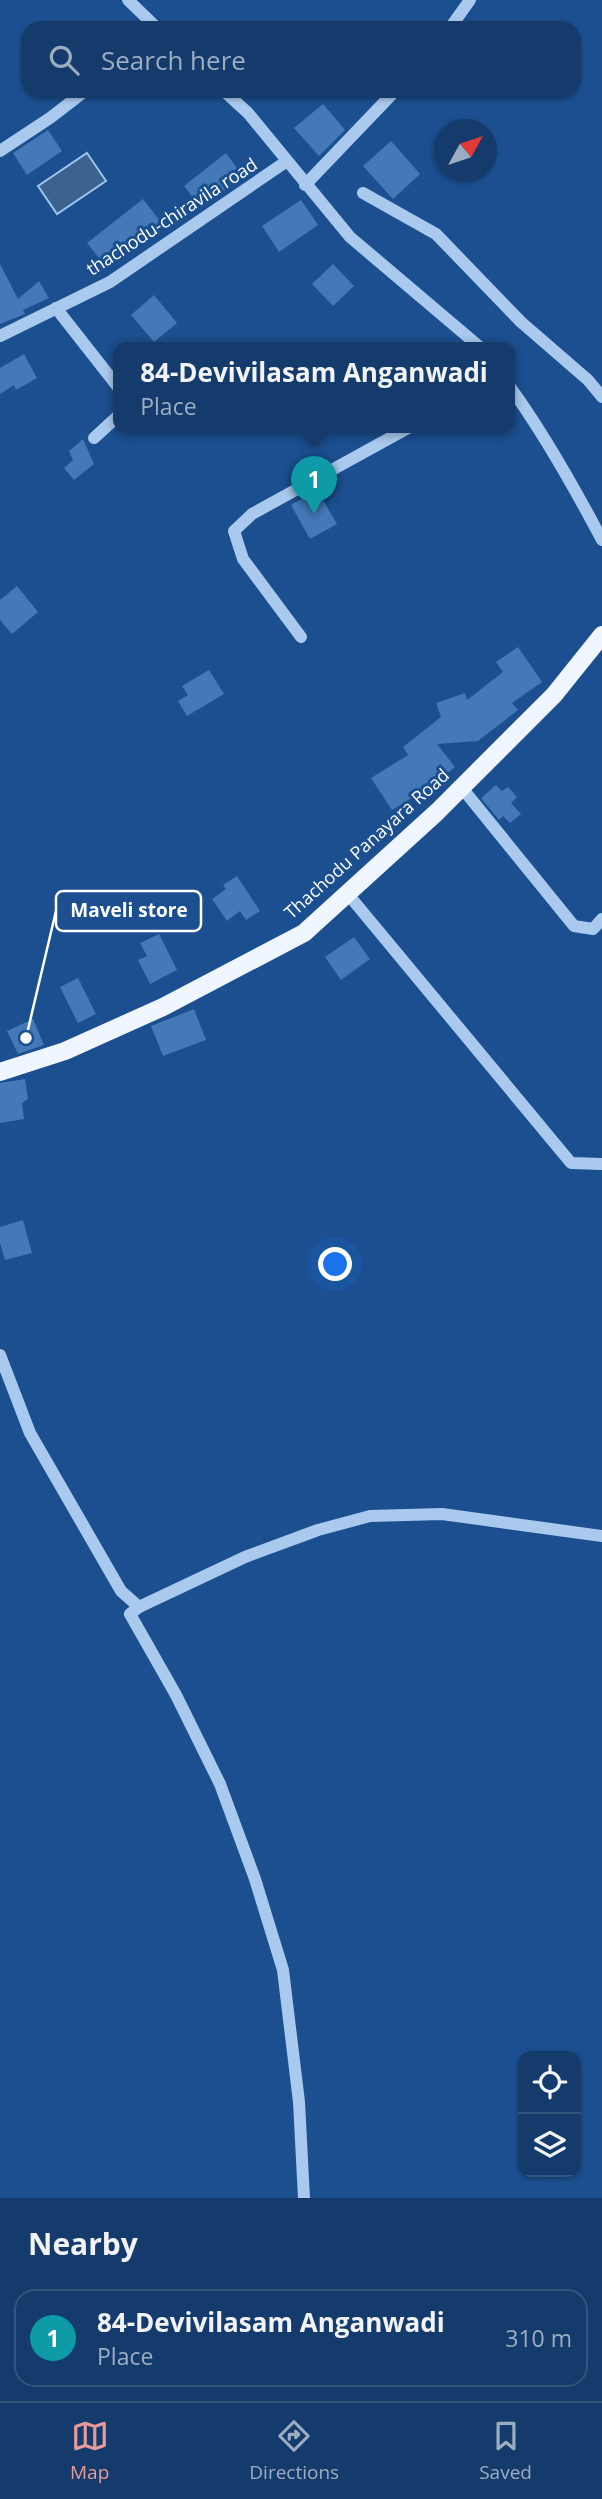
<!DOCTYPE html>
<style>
:root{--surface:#143b6b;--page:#214673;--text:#f1f3f6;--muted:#9dadc1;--line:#33557e;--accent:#e69b98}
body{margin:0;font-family:"Open Sans",sans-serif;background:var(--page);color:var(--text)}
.controls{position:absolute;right:21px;bottom:21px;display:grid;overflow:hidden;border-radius:14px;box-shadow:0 2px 5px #0004}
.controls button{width:63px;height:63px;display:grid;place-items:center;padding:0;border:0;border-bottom:2px solid var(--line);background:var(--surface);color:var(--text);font:35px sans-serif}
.compass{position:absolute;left:434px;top:119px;width:63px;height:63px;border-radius:50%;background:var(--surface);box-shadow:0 2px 5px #0004;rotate:50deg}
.you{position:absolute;left:336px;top:1265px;width:24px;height:24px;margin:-18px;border:5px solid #fff;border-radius:50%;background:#1a73e8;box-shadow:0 0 0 10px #1a73e833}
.badge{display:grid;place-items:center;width:46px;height:46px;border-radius:50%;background:var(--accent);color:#fff;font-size:23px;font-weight:700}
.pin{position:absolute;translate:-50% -58px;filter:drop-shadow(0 2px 4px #0008)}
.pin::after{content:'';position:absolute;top:37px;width:24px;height:21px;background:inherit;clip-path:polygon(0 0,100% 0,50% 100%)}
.popup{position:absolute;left:113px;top:342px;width:402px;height:91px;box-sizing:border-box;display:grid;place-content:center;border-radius:14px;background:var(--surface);filter:drop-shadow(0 2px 5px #0005);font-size:23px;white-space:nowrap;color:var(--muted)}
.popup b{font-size:26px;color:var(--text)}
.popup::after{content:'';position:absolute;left:50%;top:100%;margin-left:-14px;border:14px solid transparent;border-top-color:var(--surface)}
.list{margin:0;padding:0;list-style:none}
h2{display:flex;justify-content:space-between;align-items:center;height:91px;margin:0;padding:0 28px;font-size:30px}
h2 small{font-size:23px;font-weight:400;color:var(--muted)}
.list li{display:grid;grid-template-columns:46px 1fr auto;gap:21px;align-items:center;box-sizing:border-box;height:98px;margin:0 14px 14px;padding:0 14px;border:2px solid var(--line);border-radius:21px}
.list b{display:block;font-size:26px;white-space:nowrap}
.list p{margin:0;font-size:23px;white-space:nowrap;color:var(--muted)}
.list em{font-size:23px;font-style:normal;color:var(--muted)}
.icon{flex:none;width:38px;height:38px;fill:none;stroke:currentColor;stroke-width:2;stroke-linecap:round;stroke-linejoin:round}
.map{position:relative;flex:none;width:602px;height:2198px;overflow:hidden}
.search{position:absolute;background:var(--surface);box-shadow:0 2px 5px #0004;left:21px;right:21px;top:21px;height:77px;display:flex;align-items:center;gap:18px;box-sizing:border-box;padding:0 24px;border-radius:21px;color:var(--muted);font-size:26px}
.sheet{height:203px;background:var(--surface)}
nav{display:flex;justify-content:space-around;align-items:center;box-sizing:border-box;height:98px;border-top:2px solid var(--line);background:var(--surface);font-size:19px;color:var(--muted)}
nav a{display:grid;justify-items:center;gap:4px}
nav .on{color:var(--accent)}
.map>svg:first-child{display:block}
</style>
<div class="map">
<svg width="602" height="2198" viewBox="0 0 602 2198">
<rect width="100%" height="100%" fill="#1b4f8f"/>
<polygon fill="#3c6290" stroke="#9cc4f0" stroke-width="2" points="87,153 106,181 57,214 38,186"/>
<g fill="#4478b7">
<polygon points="323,104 345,130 319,156 294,128"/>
<polygon points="48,130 62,151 27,175 13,153"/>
<polygon points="391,141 420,174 393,199 363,166"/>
<polygon points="226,153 243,176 201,208 184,186"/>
<polygon points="143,199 164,226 136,247 132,242 104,264 87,243"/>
<polygon points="301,200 318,225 279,252 262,226"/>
<polygon points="0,264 18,299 39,281 49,298 23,310 25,314 0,324"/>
<polygon points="333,264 354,286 333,306 312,284"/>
<polygon points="154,295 177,323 154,342 131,315"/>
<polygon points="24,354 37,378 16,390 14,385 0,394 0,368"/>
<polygon points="83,439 94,464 74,480 64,468 73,460 69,451"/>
<polygon points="317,490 337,524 310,539 291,505"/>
<polygon points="17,586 38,612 12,634 0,620 0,600"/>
<polygon points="518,647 542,682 512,703 518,710 478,741 437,744 455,767 433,785 392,810 371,778 408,755 403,747 441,717 436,703 465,693 467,700 503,672 496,662"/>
<polygon points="209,670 224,694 187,716 178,701 188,695 182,686"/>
<polygon points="496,785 502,791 508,787 517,797 511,803 521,814 510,823 503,816 499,820 481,798"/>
<polygon points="237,876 260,911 246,920 240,911 227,921 212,899 226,889 223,885"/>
<polygon points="159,934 177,970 150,984 138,960 147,956 140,943"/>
<polygon points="354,937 370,959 341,980 325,957"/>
<polygon points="78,978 96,1014 78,1023 60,987"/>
<polygon points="194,1009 206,1040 163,1056 151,1026"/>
<polygon points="33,1019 44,1045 18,1054 7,1031"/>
<polygon points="25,1079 28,1099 22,1103 24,1119 0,1123 0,1083"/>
<polygon points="23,1220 32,1253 5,1260 0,1243 0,1227"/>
</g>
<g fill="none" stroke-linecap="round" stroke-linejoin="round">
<g stroke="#a9c9ee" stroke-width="12">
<polyline points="128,0 157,28"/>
<polyline points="450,28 470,0"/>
<polyline points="224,91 248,113 350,237 481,348"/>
<polyline points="0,151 50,118 85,91"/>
<polyline points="305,185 395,91"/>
<polyline points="363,193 436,234 521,322 588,380 602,397"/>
<polyline points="56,308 118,387"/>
<polyline points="0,336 110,282 287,161"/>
<path d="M510,387C545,435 574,487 602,540"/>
<polyline points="94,438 118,416"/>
<polyline points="301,637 243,559 234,531 252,514 408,428"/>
<polyline points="462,788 574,926 593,929 602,919"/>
<polyline points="347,893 571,1163 602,1164"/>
<polyline points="0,1355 30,1433 121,1591 139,1607"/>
<polyline points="304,2198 299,2102 283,1970 255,1879 220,1784 176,1695 130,1614 139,1607 245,1557 318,1530 370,1516 442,1514 602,1536"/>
</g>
<polyline stroke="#f0f6ff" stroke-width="18" points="0,1072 65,1051 163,1007 304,933 437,812 554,695 602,635"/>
</g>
<g text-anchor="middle" stroke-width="6" stroke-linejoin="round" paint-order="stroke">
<g font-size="18" fill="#fff" stroke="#1b4f8f">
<text transform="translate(172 217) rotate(-33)" y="6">thachodu-chiravila road</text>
<text transform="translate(367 844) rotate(-42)" y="6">Thachodu Panayara Road</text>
</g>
</g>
<path fill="none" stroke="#fff" stroke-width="2.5" d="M26 1038L56 911"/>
<circle fill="#fff" stroke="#1b4f8f" stroke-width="2.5" cx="26" cy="1038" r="7"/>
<rect fill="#1b4f8f" stroke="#fff" stroke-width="2.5" x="56" y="891" width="145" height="40" rx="7"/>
<g font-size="19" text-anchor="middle" font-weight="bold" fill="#fff">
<text x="129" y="917">Maveli store</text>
</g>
</svg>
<div class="controls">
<button><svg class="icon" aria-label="locate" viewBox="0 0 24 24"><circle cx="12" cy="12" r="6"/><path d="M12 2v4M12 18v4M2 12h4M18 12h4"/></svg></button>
<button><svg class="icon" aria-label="layers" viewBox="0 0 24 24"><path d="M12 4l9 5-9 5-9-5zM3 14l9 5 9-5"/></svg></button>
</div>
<svg class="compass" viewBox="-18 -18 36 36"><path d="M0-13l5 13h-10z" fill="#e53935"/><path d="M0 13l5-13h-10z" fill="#9dadc1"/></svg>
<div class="you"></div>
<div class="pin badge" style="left:314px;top:514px;background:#0f9aa8">1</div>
<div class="popup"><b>84-Devivilasam Anganwadi</b>Place</div>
<div class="search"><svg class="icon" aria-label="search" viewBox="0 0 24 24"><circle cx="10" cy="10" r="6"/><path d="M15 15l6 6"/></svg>Search here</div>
</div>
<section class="sheet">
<h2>Nearby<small></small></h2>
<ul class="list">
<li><span class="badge" style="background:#0f9aa8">1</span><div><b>84-Devivilasam Anganwadi</b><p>Place</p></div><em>310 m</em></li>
</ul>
</section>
<nav>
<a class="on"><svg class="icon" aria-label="map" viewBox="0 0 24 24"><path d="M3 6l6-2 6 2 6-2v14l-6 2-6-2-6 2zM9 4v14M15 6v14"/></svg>Map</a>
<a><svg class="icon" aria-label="directions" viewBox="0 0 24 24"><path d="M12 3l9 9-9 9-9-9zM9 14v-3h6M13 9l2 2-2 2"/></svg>Directions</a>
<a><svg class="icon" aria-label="saved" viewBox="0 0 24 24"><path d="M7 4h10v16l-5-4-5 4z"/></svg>Saved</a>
</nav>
